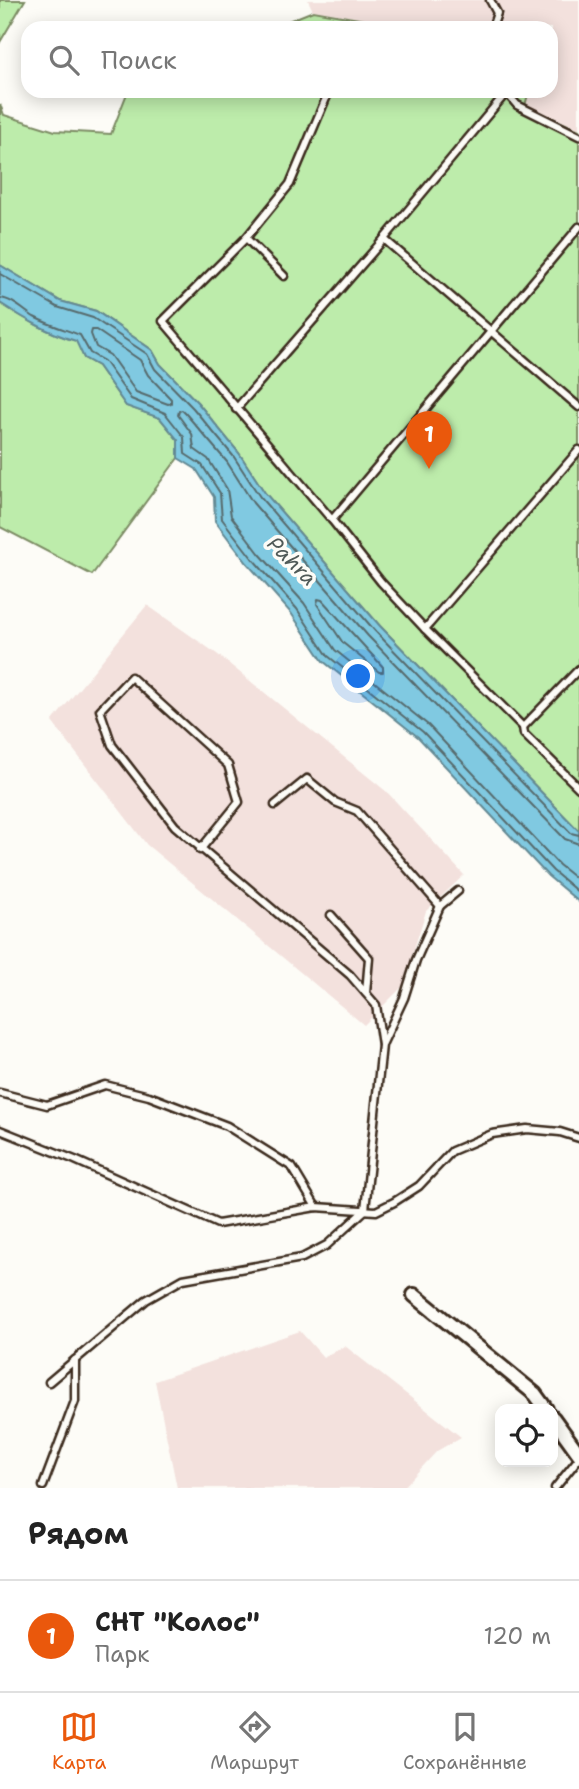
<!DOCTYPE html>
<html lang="ru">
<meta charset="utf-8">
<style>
:root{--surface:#fff;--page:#f2f2f2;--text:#222;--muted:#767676;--line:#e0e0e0;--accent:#ea580c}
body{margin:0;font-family:"Shantell Sans",sans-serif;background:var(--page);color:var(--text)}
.controls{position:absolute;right:21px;bottom:21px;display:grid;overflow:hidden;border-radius:14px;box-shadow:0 4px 18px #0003}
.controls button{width:63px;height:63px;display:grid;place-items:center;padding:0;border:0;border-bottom:2px solid var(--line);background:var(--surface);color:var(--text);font:35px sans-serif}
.you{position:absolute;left:359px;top:677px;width:24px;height:24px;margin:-18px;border:5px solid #fff;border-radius:50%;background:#1a73e8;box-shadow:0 0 0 10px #1a73e833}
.badge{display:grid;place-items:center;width:46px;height:46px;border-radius:50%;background:var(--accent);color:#fff;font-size:23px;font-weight:700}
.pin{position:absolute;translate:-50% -58px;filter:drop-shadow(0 2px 4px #0008)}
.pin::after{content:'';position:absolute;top:37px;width:24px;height:21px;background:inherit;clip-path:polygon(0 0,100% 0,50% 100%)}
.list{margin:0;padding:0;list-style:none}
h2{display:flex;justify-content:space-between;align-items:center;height:91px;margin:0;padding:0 28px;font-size:30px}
h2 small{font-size:23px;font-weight:400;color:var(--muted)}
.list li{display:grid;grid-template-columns:46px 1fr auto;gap:21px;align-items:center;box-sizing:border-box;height:112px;padding:0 28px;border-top:2px solid var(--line)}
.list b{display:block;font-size:26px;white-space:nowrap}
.list p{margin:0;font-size:23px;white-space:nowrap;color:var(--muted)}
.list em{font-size:23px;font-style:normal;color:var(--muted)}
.icon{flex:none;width:38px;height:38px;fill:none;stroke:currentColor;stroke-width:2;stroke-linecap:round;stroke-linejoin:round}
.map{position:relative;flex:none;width:579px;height:1488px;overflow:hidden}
.search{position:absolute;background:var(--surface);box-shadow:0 4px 18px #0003;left:21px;right:21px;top:21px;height:77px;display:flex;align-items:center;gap:18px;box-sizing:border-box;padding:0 24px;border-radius:21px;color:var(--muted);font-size:26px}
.sheet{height:203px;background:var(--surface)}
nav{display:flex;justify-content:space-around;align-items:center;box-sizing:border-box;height:98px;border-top:2px solid var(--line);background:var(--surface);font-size:19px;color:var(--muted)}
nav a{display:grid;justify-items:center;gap:4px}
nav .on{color:var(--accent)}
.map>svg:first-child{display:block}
</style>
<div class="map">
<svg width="579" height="1488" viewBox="0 0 579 1488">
<rect width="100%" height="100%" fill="#fdfcf7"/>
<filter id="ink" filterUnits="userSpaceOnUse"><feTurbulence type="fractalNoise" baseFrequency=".0143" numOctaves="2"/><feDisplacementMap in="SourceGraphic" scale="14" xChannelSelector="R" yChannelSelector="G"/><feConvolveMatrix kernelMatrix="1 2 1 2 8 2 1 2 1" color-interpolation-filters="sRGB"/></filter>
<g filter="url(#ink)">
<g fill="#f3e1dd">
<polygon points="308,0 579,0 579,130 525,106 528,94 522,91 551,91 551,28 386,28 370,21 313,11"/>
<polygon points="147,605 217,654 387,792 464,875 426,911 402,987 364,1025 147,845 52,722"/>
<polygon points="300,1331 323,1357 345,1346 461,1437 437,1451 403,1488 177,1488 155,1381"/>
</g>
<g fill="#bdecab" stroke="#7c8b64" stroke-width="2">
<polygon points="0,0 25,0 0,42"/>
<polygon points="313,11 370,21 386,28 271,28"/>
<polygon points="128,91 522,91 528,94 525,106 579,130 579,831 380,626 265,493 239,453 198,403 160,364 152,350 96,311 60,301 0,265 0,104 4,115 55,131 111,134"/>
<path d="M0,303C25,319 48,333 77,341L84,358L98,366L126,406L160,418L178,440V458L92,575L0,527Z"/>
</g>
<path fill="#80c9e1" stroke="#648993" stroke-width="2" d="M0,265L60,301L96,311L152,350L160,364L198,403L239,453L265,493L380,626L579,831V902L548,876L418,737L323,661L291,613L247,563L215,521L214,497L196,469L178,458V440L160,418L126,406L98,366L84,358L76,341C48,333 25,319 0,303Z"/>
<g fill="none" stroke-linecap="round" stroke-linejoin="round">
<g stroke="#576a6c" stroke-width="2">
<polyline points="0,274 57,307 93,318 147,354 155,369 193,408 234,457 260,497 375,631 571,833 579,835"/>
<path d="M0,298C12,299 23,310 34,317C49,325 64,329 80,335L90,353L104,361L131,399L165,413L184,437L185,454L202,465L220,493L222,519L252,558L297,609L328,656L423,732L553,871L579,893"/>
<polygon points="92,330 96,330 140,360 148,375 171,399 171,403 168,404 136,392 110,355 96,347 91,334"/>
<polygon points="318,599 322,600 383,667 383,672 379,672 343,643 317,604"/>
<polyline points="579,844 565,839 368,636 253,503 227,462 186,414 182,410 179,411 178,415 192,434 194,449 208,459 227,489 231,516 259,553 304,603 335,650 428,725 559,865 579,881"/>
</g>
<defs>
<g id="service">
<polyline points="490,0 497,13 492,28"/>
<polyline points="369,28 372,25 378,28"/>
<polyline points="329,91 290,184 246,238 163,321 332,520 381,582 425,629 523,727 524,734 579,788"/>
<polyline points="505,91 517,105 579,136"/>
<polyline points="246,238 284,276"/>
<polyline points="384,239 579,407"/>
<polyline points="236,409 384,239 506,93"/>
<polyline points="332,520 579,227"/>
<polyline points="425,629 579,450"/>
<polyline points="523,727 579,669"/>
<polyline points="275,805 307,779 335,802 357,811 440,906"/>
<polyline points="200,850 239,802 228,765 131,677 100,710 112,745 175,826 350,975 376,1005 382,1045"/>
<polyline points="331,915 369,958 366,993"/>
<polyline points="0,1093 47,1105 105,1085 149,1096 227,1126 292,1167 316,1207"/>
<polyline points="0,1130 75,1160 218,1224 316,1207 376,1211 394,1202 419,1186 452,1151 492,1134 527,1129 560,1132 579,1138"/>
<polyline points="49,1382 146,1300 183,1279 302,1258 327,1245 365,1210 382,1045 404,998 416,960 440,906 458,891"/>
<polyline points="43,1486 75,1401 75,1360"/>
<polyline points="555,1488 579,1458"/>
</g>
<g id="minor">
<polyline points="414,1295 535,1394 546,1409"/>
<polyline points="553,1418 579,1454"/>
</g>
</defs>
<use href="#service" stroke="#3b2a1e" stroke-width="11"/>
<use href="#minor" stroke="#3b2a1e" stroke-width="18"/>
<use href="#service" stroke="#fdfcf7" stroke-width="6"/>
<use href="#minor" stroke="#fdfcf7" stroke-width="12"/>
</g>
</g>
<g text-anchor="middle" stroke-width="7" stroke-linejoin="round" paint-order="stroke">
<g font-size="21" font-style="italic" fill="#505a58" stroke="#fdfcf7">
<text transform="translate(292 561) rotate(45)" y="7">Pahra</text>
</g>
</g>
</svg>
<div class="controls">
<button><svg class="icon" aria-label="locate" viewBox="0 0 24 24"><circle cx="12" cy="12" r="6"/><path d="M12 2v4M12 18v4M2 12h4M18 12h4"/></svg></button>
</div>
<div class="you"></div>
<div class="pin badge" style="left:429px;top:469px">1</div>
<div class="search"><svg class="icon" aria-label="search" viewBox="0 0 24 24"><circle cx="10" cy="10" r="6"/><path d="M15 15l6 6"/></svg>Поиск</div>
</div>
<section class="sheet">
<h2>Рядом<small></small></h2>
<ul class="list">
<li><span class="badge">1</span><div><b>СНТ &quot;Колос&quot;</b><p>Парк</p></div><em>120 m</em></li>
</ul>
</section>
<nav>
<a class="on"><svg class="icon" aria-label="map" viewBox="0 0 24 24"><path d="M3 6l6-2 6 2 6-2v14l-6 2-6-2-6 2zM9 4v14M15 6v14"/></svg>Карта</a>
<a><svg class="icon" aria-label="directions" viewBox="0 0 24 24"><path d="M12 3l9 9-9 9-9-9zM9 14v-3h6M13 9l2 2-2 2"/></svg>Маршрут</a>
<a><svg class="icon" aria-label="saved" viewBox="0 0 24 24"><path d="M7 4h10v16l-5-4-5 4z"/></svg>Сохранённые</a>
</nav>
